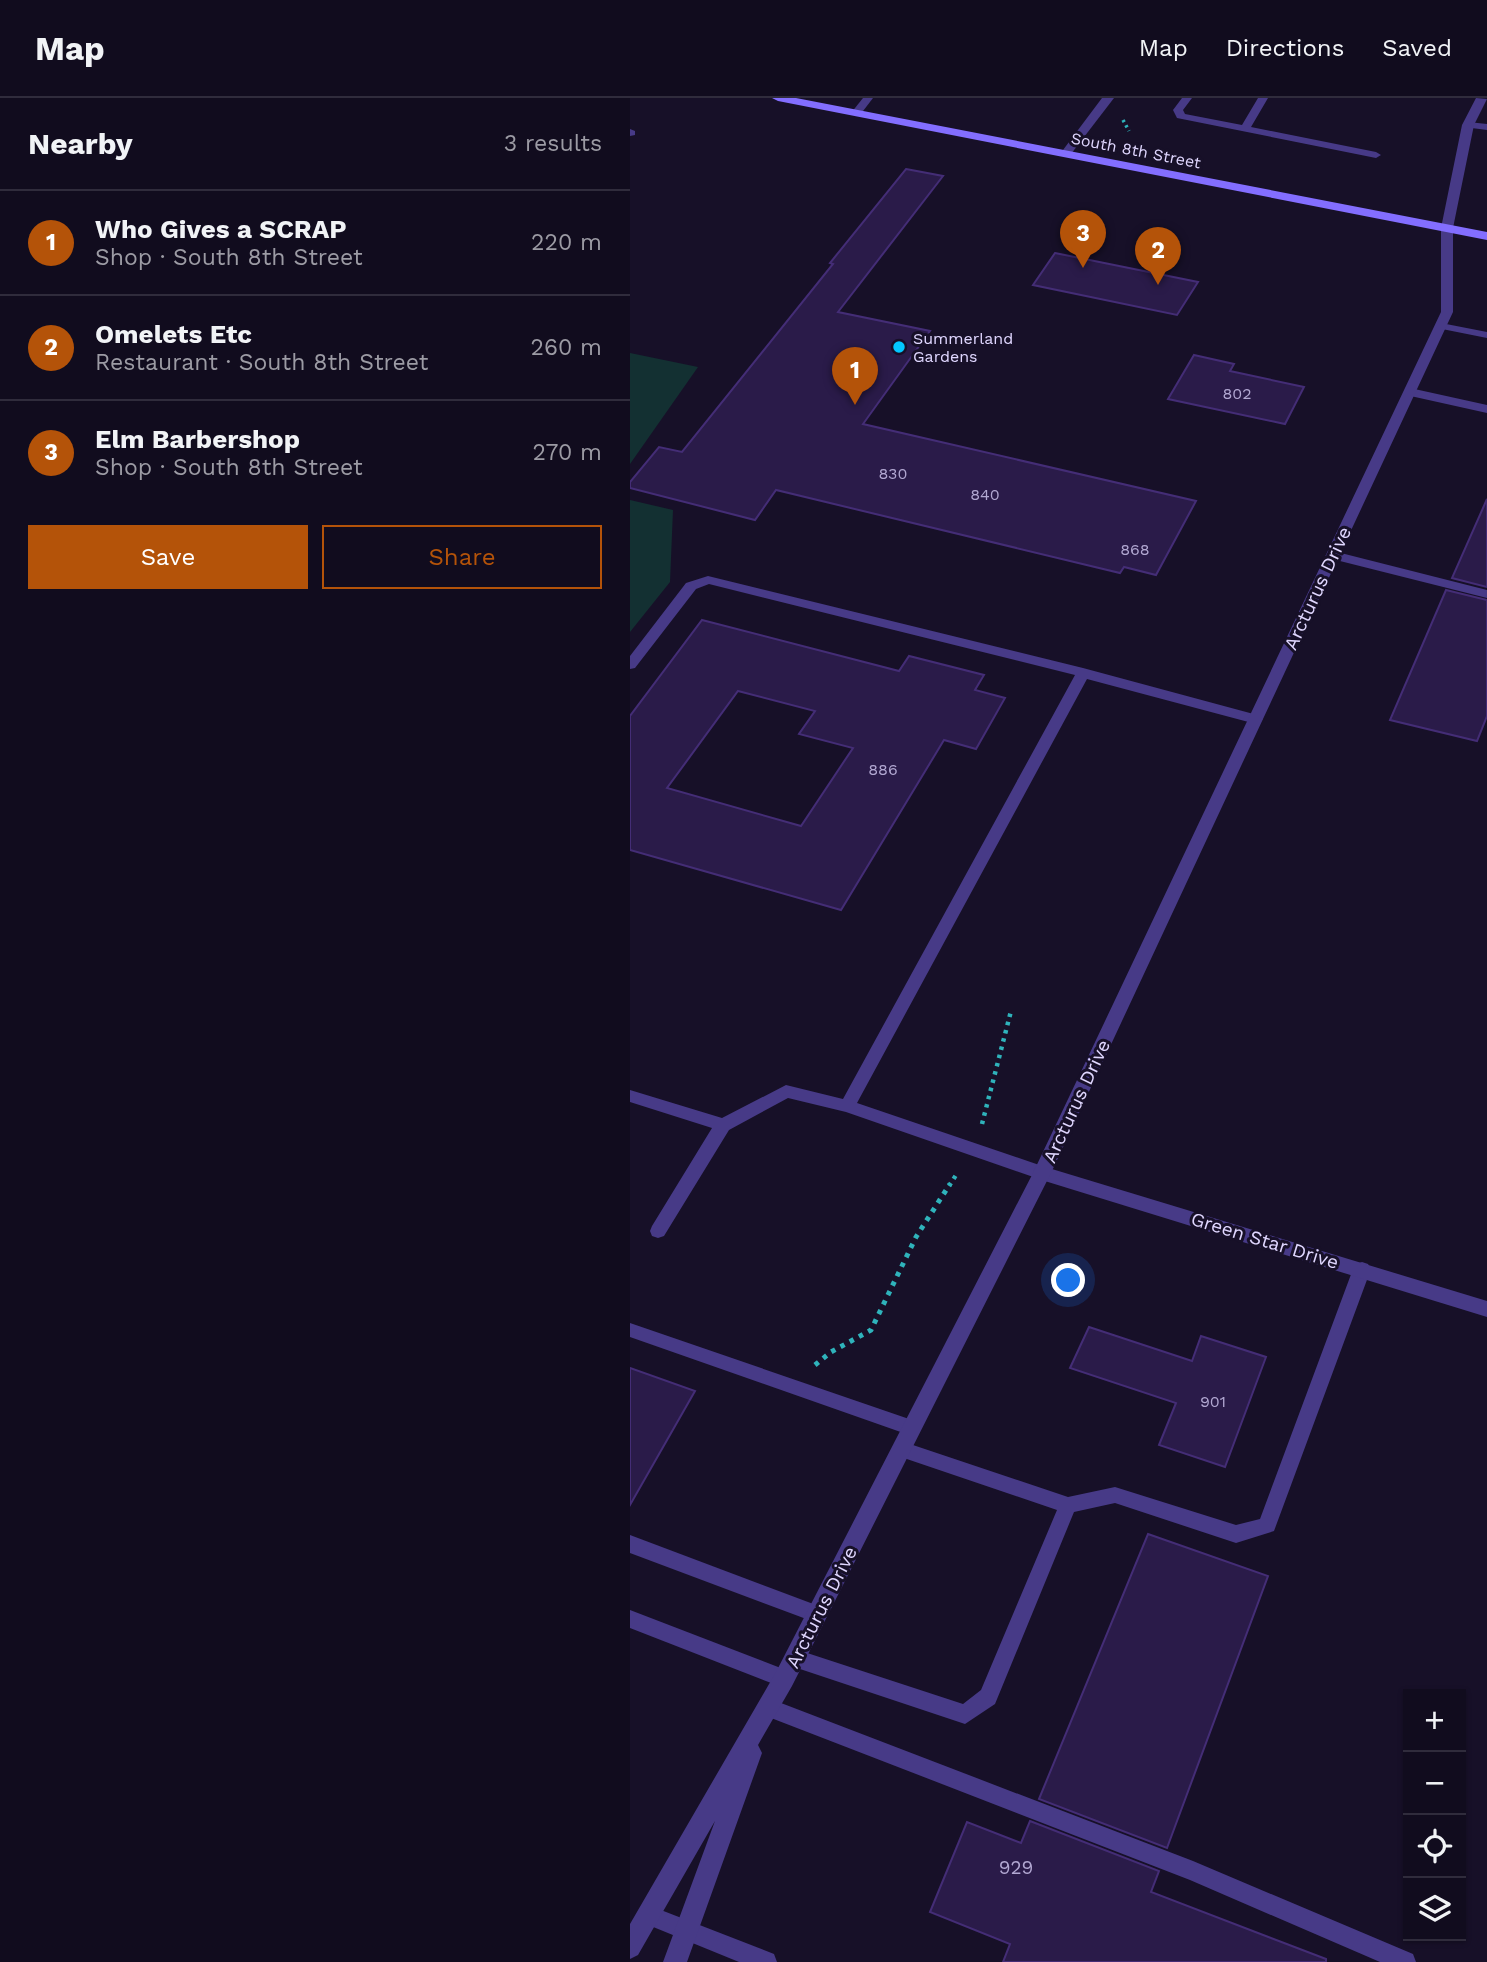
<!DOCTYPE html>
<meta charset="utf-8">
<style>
:root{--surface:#110c1e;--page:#1e1a2b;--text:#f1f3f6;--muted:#9c9ba4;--line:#302c3c;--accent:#b45309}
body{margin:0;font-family:"Work Sans",sans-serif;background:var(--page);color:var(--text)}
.controls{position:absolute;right:21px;bottom:21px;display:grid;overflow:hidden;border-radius:0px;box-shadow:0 2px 5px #0004}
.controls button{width:63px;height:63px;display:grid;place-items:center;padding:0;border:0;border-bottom:2px solid var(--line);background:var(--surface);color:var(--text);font:35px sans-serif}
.you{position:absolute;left:439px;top:1183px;width:24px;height:24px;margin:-18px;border:5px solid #fff;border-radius:50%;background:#1a73e8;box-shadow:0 0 0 10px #1a73e833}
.badge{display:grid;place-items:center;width:46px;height:46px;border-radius:50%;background:var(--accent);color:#fff;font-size:23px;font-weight:700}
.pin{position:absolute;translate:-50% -58px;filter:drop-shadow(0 2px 4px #0008)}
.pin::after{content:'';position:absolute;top:37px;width:24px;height:21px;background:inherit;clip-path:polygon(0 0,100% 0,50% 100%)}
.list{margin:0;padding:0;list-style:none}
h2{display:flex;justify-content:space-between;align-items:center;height:91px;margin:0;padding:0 28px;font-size:30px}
h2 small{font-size:23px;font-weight:400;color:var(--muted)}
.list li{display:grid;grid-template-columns:46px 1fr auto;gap:21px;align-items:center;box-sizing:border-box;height:105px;padding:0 28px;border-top:2px solid var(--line)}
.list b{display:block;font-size:26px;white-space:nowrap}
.list p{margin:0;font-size:23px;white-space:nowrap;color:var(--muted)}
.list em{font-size:23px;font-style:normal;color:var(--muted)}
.actions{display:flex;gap:14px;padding:21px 28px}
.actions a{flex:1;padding:16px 0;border:2px solid var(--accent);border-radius:0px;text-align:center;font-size:24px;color:var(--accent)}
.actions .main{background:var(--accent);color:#fff}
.icon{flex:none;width:38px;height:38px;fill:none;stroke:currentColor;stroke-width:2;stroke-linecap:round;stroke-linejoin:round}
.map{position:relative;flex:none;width:857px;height:1864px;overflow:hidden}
header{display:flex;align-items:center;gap:42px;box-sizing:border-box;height:98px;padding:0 35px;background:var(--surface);border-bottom:2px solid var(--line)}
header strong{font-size:33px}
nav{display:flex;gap:38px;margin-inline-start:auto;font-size:24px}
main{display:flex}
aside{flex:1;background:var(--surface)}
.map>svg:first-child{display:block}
</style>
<header>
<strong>Map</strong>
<nav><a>Map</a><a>Directions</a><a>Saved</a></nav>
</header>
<main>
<aside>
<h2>Nearby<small>3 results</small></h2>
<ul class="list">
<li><span class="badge">1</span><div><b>Who Gives a SCRAP</b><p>Shop · South 8th Street</p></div><em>220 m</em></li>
<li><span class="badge">2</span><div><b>Omelets Etc</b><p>Restaurant · South 8th Street</p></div><em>260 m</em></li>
<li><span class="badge">3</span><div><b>Elm Barbershop</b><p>Shop · South 8th Street</p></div><em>270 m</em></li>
</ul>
<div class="actions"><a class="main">Save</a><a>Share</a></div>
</aside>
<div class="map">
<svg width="857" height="1864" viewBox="0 0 857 1864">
<rect width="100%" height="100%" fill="#171028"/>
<g fill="#133032">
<polygon points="0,255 68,269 0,366"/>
<polygon points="0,402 43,412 40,484 0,534"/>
</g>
<g fill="#2a1b49" stroke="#442d76" stroke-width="2" fill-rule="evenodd">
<polygon points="276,71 313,78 208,214 300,233 233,326 566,403 526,477 494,469 490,475 146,392 125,422 0,390 0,384 29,349 52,354 203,166 200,165"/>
<polygon points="425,155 568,184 547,217 403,187"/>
<polygon points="564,257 604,266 600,273 674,289 655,326 538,301"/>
<polygon points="857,401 857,489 822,480"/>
<polygon points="816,492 857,502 857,618 847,643 760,622"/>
<path d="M72,522L269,573L279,558L354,577L345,592L375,600L346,651L314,642L211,812L0,752V618ZM108,593L185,613L169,636L223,650L171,728L37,690Z"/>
<polygon points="459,1229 562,1263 571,1238 636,1259 595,1369 529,1347 546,1305 440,1270"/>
<polygon points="0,1270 65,1293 0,1407"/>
<polygon points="518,1436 638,1478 537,1750 409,1701"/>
<polygon points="400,1723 529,1773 521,1794 696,1861 696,1864 373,1864 380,1846 300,1814 337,1724 391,1745"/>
</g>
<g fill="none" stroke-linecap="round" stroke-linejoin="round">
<polyline stroke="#2fb3bb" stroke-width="3.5" stroke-dasharray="2.5 3.5" stroke-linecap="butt" points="493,22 499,33"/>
<g stroke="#2fb3bb" stroke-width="4.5" stroke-dasharray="3.5 5" stroke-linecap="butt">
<polyline points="352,1026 381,913"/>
<polyline points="319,1088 328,1074"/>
</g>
<polyline stroke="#2fb3bb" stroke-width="5" stroke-dasharray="4.5 6" stroke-linecap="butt" points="185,1267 201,1254 241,1232 286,1139 320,1086"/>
<g fill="#473a87" fill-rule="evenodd">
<polygon points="233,0 243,0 230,17 222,17 221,15"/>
<polygon points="552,0 562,0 553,12 555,16 612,27 628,0 638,0 621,29 746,54 751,57 746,60 547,20 543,12"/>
<polygon points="838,24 857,26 857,32 834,29 834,25"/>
<polygon points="0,31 5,33 5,37 0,38"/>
<polygon points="811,225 857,234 857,240 807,230 805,228"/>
<polygon points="780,290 857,307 857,315 776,297 774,294"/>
<polygon points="703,453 857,492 857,500 698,460 698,454"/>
<polygon points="78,478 453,570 631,618 633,621 626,626 457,581 227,1005 418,1070 420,1075 418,1080 412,1082 216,1014 158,1000 99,1032 34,1138 28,1140 22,1138 20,1133 22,1128 82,1030 0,1004 0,992 92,1020 156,987 213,1001 445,577 79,486 66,491 5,570 0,571 0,558 56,485"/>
<polygon points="732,1164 738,1166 741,1171 644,1433 606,1445 485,1405 444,1414 365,1606 335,1626 158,1567 155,1560 158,1553 165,1551 333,1606 351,1592 427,1412 265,1357 262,1351 265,1345 271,1343 438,1399 485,1389 606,1427 630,1421 723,1171 726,1166"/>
<polygon points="0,1225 282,1322 288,1324 291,1330 288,1336 282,1338 0,1239"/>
<polygon points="0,1437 194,1510 197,1516 194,1522 187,1525 0,1455"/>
<polygon points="0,1512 161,1574 164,1581 161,1588 154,1590 0,1530"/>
<polygon points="138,1600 563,1763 783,1856 786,1864 750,1864 560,1782 131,1616 128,1609 131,1602"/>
<polygon points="18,1807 144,1856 147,1864 109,1864 11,1824 8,1817 11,1810"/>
</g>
<g fill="#473a87" fill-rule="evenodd">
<polygon points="472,0 484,0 441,56 433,56 433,52"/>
<polygon points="846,0 857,1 844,27 823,130 817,134 811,130 832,27"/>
<polygon points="412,1068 857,1203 857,1219 405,1080 403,1075 405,1070"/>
</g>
<polygon fill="#473a87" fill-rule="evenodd" points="817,126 823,130 823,214 421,1075 162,1588 128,1647 132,1655 57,1864 33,1864 85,1723 8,1857 0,1861 0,1826 146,1574 403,1075 811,214 811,130"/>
<polygon fill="#836eff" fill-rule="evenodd" points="142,0 166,0 857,134 857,142 148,3"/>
</g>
<circle fill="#03c7ff" stroke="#171028" stroke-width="2.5" cx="269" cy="249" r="7"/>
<g text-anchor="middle" stroke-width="6" stroke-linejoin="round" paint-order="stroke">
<g font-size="16" fill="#e0d7ff" stroke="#171028">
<text transform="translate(506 52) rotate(11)" y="6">South 8th Street</text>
</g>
<g font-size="16" fill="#e0d7ff" stroke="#171028" text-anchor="start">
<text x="283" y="246">Summerland<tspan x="283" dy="18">Gardens</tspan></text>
</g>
<g font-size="16" fill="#b2a8d2">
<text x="607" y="301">802</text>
<text x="263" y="381">830</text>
<text x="355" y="402">840</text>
<text x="505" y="457">868</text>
<text x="253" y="677">886</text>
<text x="583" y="1309">901</text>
</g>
<g font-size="19" fill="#e0d7ff" stroke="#171028">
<text transform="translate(687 490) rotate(-65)" y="7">Arcturus Drive</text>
<text transform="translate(446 1003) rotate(-65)" y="7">Arcturus Drive</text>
<text transform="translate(635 1142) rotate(17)" y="7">Green Star Drive</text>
<text transform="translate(191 1509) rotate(-63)" y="7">Arcturus Drive</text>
</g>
<g font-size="19" fill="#b2a8d2">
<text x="386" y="1776">929</text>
</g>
</g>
</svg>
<div class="controls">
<button>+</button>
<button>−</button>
<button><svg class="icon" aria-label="locate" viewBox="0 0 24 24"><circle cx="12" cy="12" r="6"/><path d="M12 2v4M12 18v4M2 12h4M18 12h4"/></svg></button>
<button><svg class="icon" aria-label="layers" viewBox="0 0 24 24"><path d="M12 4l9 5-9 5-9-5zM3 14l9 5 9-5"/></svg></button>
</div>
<div class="you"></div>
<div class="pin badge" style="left:225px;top:307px">1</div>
<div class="pin badge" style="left:528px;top:187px">2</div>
<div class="pin badge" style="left:453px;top:170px">3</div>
</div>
</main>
